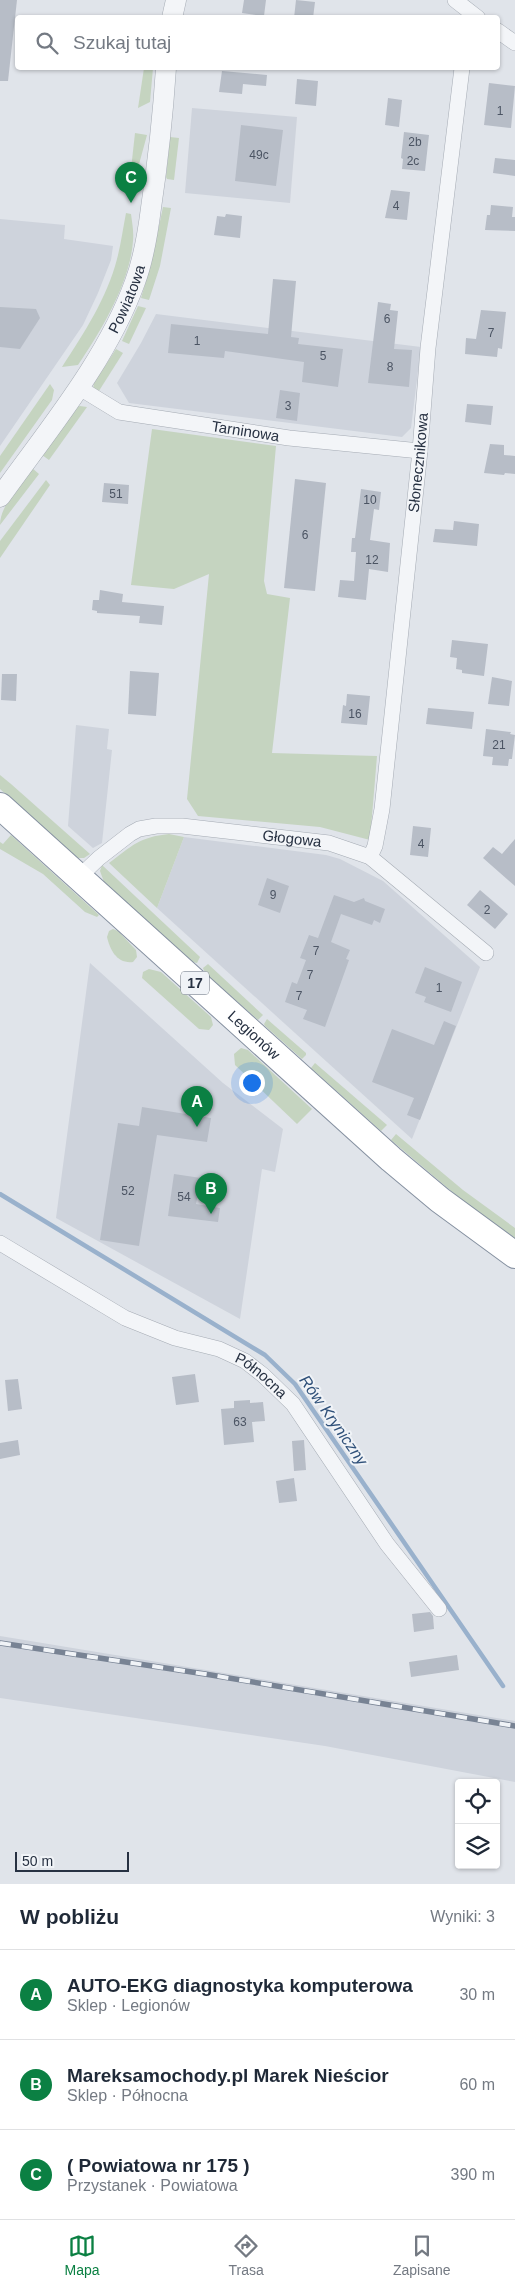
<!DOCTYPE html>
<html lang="pl">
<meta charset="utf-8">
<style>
:root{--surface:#fff;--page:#f2f2f3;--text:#1f2937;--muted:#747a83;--line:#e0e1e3;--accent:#0b8043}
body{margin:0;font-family:Arial,sans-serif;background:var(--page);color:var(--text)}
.controls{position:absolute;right:15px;bottom:15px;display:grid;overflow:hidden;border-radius:5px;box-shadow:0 1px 4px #0004}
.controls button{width:45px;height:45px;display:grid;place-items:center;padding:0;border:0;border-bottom:1px solid var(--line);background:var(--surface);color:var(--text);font:25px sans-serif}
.scale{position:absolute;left:15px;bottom:12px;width:114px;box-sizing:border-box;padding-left:5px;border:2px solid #273142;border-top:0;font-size:14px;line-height:18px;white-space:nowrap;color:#273142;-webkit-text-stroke:4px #f0f3f7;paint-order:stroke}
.you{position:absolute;left:251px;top:1082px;width:18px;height:18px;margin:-12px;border:4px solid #fff;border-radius:50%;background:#1a73e8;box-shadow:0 0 0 8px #1a73e833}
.badge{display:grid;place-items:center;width:32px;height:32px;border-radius:50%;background:var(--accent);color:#fff;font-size:16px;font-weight:700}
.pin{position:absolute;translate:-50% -41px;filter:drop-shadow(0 1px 2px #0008)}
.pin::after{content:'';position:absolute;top:26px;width:18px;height:15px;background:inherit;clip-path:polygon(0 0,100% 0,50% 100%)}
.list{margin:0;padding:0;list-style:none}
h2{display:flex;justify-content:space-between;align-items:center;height:65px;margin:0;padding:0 20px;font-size:21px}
h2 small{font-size:16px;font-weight:400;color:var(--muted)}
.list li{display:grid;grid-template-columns:32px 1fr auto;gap:15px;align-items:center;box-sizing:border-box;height:90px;padding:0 20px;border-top:1px solid var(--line)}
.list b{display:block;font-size:19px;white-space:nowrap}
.list p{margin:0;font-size:16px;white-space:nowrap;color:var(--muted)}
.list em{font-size:16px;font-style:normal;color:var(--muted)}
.icon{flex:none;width:28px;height:28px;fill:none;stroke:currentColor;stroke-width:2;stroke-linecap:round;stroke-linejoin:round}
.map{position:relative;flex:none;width:515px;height:1884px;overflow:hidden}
.search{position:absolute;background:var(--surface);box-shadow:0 1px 4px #0004;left:15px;right:15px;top:15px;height:55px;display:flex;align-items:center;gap:12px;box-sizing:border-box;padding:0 18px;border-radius:5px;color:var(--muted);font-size:19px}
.sheet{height:335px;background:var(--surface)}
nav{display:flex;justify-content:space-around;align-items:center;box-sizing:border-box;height:70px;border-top:1px solid var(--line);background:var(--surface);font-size:14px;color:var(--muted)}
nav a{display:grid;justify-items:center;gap:2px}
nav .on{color:var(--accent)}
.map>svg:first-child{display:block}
</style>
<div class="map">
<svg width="515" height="1884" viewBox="0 0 515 1884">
<rect width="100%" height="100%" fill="#e0e4ea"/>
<g fill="#ced3dc">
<polygon points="192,108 297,117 290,203 185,193"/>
<polygon points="0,219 65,225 64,239 113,246 111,260 98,293 83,325 0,446"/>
<polygon points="156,314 421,347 411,428 402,437 129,403 117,383 141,343"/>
<polygon points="76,725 109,729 107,749 112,750 102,843 93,848 68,826"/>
<polygon points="184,837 326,855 340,859 383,881 480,967 412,1139 157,908"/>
<polygon points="90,963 223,1083 283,1129 275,1172 262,1169 240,1319 56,1218"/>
<polygon points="0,1636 515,1721 515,1782 325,1746 0,1698"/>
</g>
<g fill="#c5d4c0">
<polygon points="144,68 153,68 150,102 138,108"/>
<polygon points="135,133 147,135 138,168 131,169"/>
<polygon points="170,137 179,138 174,180 167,179 166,177"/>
<polygon points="163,207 171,208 160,266 149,300 141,298 151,264"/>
<path d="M126,213L131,214C132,222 134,232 133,241C130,283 101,331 78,365L62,367C84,333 107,298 117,259C121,244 123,228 126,213Z"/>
<polygon points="138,306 146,308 129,344 122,341"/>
<polygon points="116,349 123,353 97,394 93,389 94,383"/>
<polygon points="50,384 54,390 52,400 0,473 0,456"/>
<polygon points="80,406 87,407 49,460 42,455 77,407"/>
<polygon points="152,429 276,446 264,581 267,594 290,598 272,753 377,756 370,840 320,827 198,816 187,799 209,574 174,589 131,585"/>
<path d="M32,468L39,474L0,525C0,505 21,485 32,468Z"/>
<polygon points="46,480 50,485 0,558 0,541"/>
<polygon points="0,775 11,784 90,854 84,858 77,858 0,789"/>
<path d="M169,834L184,837L157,908L109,863C132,846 139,837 169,834Z"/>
<polygon points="11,835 99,915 97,917 85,912 43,874 0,849 0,842 3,844"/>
<polygon points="102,865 200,957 197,963 192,962 104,882 100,871"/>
<path d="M113,929L118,931L136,950L137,957L133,962C117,964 110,950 107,937L109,931Z"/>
<polygon points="208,964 263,1015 258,1020 205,973 203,968"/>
<polygon points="149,969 161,972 211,1017 213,1025 209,1030 199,1029 142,978 143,972"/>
<polygon points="267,1019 306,1053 306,1055 302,1059 265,1026 264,1024"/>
<polygon points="241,1048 248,1050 312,1109 297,1124 235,1065 234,1054"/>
<polygon points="315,1063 387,1125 381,1131 311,1068"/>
<polygon points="396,1134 463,1190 515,1228 515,1238 457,1196 391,1140"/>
</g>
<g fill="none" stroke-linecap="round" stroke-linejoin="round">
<polyline stroke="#99b1cc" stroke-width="4.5" points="0,1194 265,1355 295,1384 503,1686"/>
</g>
<g fill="#b7bdc7">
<polygon points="0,0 17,0 8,81 0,81"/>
<polygon points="244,0 266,0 264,16 242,13"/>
<polygon points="296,0 315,2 313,18 294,18"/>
<polygon points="222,71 267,75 266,86 243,84 242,94 219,92"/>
<polygon points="297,79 318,81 316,106 295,104"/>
<polygon points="489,83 515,86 511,128 484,125"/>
<polygon points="388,98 402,100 399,127 385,125"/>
<polygon points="241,125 283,130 276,186 235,181"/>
<polygon points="404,132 429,135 425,171 402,169 403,159 401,158"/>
<polygon points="495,158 515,160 515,176 493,173"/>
<polygon points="391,190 410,192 407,220 385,218"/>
<polygon points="491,205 513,207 512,217 515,217 515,231 485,230 487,215 490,215"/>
<polygon points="226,214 242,216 240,238 214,235 217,216 225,217"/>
<polygon points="273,279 296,281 291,337 299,338 298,344 343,349 338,387 302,382 304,362 225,351 224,358 168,353 171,324 268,334"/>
<polygon points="378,302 391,304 390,310 398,311 394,349 412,350 409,387 368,383"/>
<polygon points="0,307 36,309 40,318 20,349 0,347"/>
<polygon points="481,310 506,312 502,349 498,348 497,357 465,354 466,338 476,339"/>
<polygon points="280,390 300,393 297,421 276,418"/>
<polygon points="467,404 493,406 491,425 465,422"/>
<polygon points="490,444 504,445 504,455 515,456 515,474 505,473 504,475 484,473"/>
<polygon points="295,479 326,483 315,591 284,588"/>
<polygon points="104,483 129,485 128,504 102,502"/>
<polygon points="361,489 381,492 379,510 374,509 370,540 390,543 388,572 369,569 366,600 338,597 340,580 354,581 356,552 351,552 352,538 355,538"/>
<polygon points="454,521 479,524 477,546 433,542 435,529 453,530"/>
<polygon points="100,590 123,594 122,602 164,606 162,625 139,623 140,616 97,613 97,611 92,610 93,600 99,600"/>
<polygon points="452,640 488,644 484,676 462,673 462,670 456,669 457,658 450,657"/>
<polygon points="130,671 159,673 156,716 128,714"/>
<polygon points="2,674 17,674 16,701 1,700"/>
<polygon points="492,677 512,681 509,706 488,704"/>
<polygon points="347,694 370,696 367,725 341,723 343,705 346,706"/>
<polygon points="428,708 474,712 472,729 426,724"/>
<polygon points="486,729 511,732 510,734 515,735 512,759 509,759 508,766 492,765 493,757 483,756"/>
<polygon points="413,826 431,828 428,857 410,855"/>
<polygon points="515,839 515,886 483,858 493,847 502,854"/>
<polygon points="267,878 289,886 280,913 258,905"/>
<polygon points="480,890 508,914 495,929 467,905"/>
<polygon points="334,895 354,902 364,898 365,901 385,909 380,923 374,920 372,925 341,914 331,942 350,950 346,959 349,960 325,1027 303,1019 307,1010 285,1002 292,982 297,984 306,960 300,958 309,935 318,938"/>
<polygon points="425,967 462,982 451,1012 424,1002 426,997 415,993"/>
<polygon points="444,1021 456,1026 420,1120 407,1115 414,1098 372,1082 392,1029 434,1045"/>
<polygon points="142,1107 211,1118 207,1142 157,1135 139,1246 100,1240 118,1123 139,1126"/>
<polygon points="174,1174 201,1178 196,1204 220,1208 218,1222 168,1216"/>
<polygon points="195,1374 199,1402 176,1405 172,1377"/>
<polygon points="18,1379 22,1409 8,1411 5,1380"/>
<polygon points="250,1400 250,1403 263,1402 265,1421 252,1422 254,1442 224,1445 221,1409 234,1408 234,1401"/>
<polygon points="18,1440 20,1455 0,1459 0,1443"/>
<polygon points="304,1440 306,1470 294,1471 292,1441"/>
<polygon points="294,1478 297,1501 279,1503 276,1481"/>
<polygon points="430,1612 433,1616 434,1629 414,1632 412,1614"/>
<polygon points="457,1655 459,1670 411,1677 409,1662"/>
</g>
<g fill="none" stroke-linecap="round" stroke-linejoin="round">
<defs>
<g id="minor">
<polyline points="455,0 478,18"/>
<polyline points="498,31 515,43"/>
<path id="s1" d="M78,387L119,412L289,438L420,451"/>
<path id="s2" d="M370,857L375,846L382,809L420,451L428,348L462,68"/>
<path id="s3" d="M79,877L99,858L130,834L139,829L156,826H182L329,843L370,857L486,953"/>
<path id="s4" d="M0,1243L125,1318L175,1338L219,1349L245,1361L263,1375L293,1404L387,1544L439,1609"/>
</g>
<g id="tertiary">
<polyline points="172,18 176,0"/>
<path id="s5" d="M0,497C48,430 107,360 135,282C144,258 148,232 151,208C158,161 163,114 166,68"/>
</g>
<g id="trunk">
<path id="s6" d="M0,806L391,1159L440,1200L515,1255"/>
</g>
</defs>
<use href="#minor" stroke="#a5abb4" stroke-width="16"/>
<use href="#tertiary" stroke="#a5abb4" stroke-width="21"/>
<use href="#trunk" stroke="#8691a1" stroke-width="28"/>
<use href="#minor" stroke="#f3f5f8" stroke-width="15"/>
<use href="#tertiary" stroke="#f3f5f8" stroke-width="20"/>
<use href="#trunk" stroke="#fff" stroke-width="26"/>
<defs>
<polyline id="rail" points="0,1643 205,1674 515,1726"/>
</defs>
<use href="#rail" stroke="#788394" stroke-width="5.5"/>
<use href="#rail" stroke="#f0f3f7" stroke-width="4" stroke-dasharray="11" stroke-linecap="butt"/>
</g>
<g text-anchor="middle" stroke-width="4" stroke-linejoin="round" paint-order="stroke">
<g font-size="12" fill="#4b5463">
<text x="500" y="115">1</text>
<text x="415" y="146">2b</text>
<text x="259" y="159">49c</text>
<text x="413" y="165">2c</text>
<text x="396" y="210">4</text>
<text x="387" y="323">6</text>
<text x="491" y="337">7</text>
<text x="197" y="345">1</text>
<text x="323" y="360">5</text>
<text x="390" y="371">8</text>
<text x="288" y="410">3</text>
<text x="116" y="498">51</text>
<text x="370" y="504">10</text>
<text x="305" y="539">6</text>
<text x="372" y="564">12</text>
<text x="355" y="718">16</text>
<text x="499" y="749">21</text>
<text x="421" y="848">4</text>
<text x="273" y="899">9</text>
<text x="487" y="914">2</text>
<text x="316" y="955">7</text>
<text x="310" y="979">7</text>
<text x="439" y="992">1</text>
<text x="299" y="1000">7</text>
<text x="128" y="1195">52</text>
<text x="184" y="1201">54</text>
<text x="240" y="1426">63</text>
</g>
<rect fill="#f0f3f7" stroke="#636b78" stroke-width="1" x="181" y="971.5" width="28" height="23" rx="4"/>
<g font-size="14" font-weight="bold" fill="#273142">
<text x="195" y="988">17</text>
</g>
<g font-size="15" fill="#273142" stroke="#f0f3f7">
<text dy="5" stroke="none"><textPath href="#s5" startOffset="236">Powiatowa</textPath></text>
<text dy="5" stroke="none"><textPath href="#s1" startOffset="176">Tarninowa</textPath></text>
<text dy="5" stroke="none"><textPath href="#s2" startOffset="398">Słonecznikowa</textPath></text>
<text dy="5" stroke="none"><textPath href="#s3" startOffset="231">Głogowa</textPath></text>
<text dy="5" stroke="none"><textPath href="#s6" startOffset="342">Legionów</textPath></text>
<text dy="5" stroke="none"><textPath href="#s4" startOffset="295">Północna</textPath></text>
</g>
<g font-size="16" font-style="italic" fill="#2f5079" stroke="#f0f3f7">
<text transform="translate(334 1420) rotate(55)" y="6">Rów Kryniczny</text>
</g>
</g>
</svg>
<div class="controls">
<button><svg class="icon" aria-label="locate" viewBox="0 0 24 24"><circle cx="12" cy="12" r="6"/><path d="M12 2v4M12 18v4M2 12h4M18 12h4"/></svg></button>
<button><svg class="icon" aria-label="layers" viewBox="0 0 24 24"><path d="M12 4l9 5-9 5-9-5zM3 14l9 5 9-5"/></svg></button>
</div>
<div class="scale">50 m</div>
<div class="you"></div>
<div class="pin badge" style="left:197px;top:1127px">A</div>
<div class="pin badge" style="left:211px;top:1214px">B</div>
<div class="pin badge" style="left:131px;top:203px">C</div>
<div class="search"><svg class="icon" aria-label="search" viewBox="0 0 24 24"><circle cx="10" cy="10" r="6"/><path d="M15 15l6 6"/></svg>Szukaj tutaj</div>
</div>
<section class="sheet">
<h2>W pobliżu<small>Wyniki: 3</small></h2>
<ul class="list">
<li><span class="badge">A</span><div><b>AUTO-EKG diagnostyka komputerowa</b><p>Sklep · Legionów</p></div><em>30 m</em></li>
<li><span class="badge">B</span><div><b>Mareksamochody.pl Marek Nieścior</b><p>Sklep · Północna</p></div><em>60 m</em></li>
<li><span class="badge">C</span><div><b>( Powiatowa nr 175 )</b><p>Przystanek · Powiatowa</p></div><em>390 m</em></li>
</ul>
</section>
<nav>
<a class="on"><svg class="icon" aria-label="map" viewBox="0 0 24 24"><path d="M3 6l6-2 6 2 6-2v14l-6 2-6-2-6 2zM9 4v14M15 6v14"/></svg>Mapa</a>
<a><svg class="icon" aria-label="directions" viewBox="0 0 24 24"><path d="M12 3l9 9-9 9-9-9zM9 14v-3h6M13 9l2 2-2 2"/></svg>Trasa</a>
<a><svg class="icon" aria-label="saved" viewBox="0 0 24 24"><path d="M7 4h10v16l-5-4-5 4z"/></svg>Zapisane</a>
</nav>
